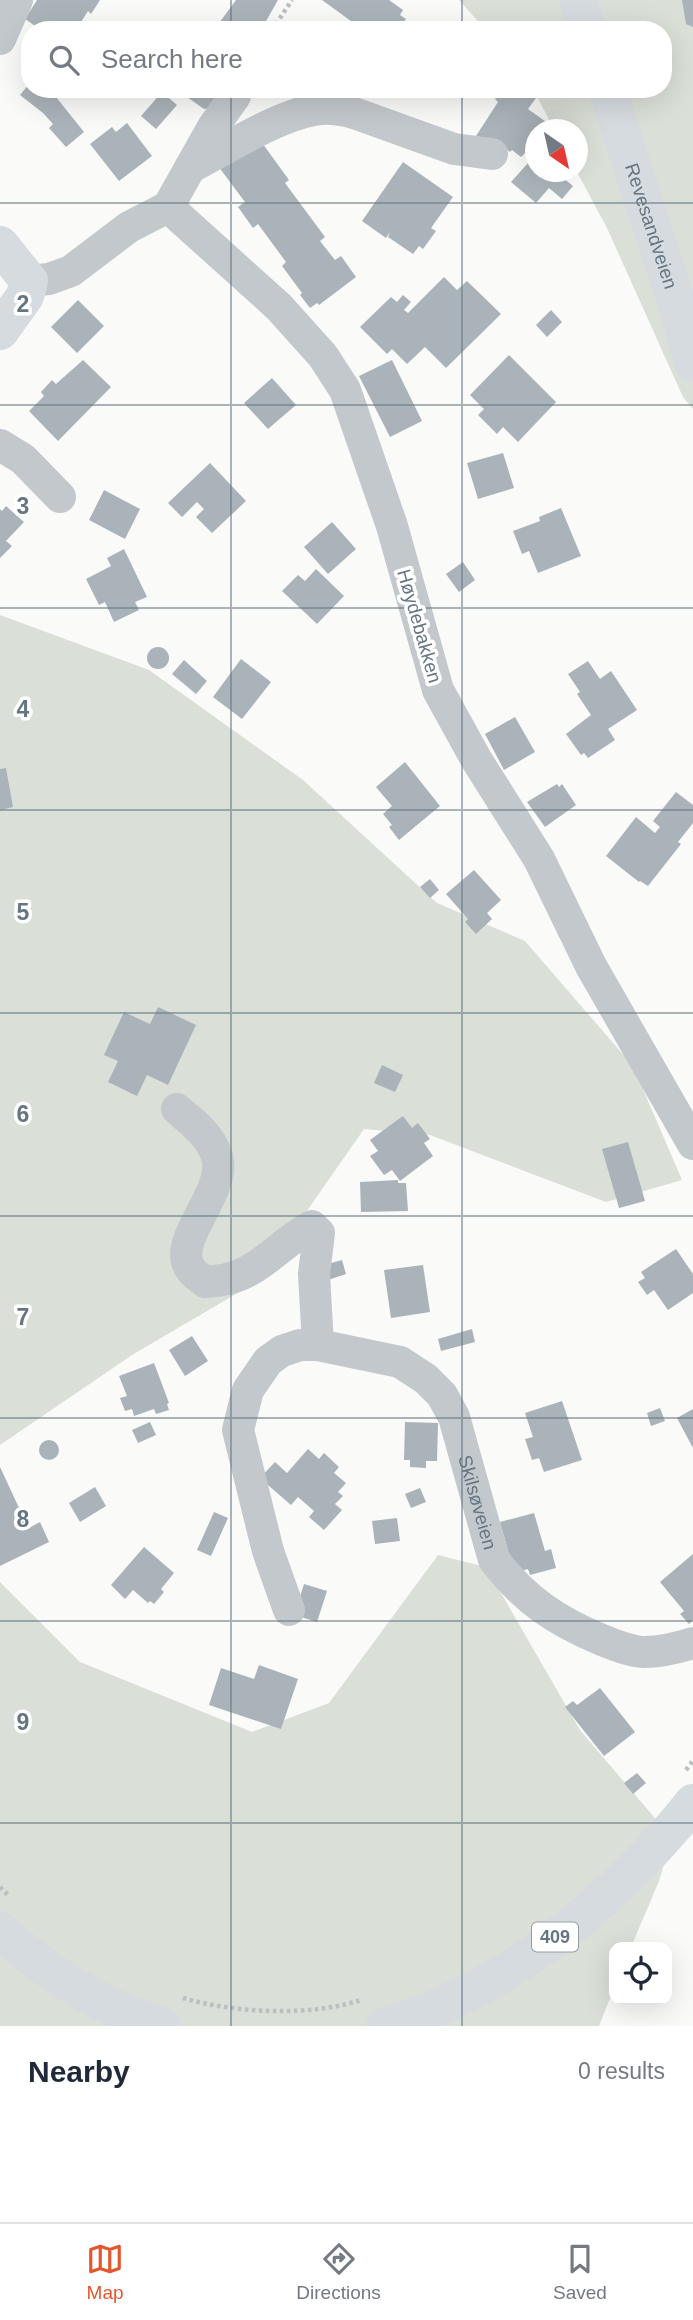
<!DOCTYPE html>
<meta charset="utf-8">
<style>
:root{--surface:#fff;--page:#f6f6f7;--text:#1f2937;--muted:#747a83;--line:#e0e1e3;--accent:#e4572e}
body{margin:0;font-family:Arial,sans-serif;background:var(--page);color:var(--text)}
.controls{position:absolute;right:21px;bottom:21px;display:grid;overflow:hidden;border-radius:14px;box-shadow:0 7px 28px #0002}
.controls button{width:63px;height:63px;display:grid;place-items:center;padding:0;border:0;border-bottom:2px solid var(--line);background:var(--surface);color:var(--text);font:35px sans-serif}
.compass{position:absolute;left:525px;top:119px;width:63px;height:63px;border-radius:50%;background:var(--surface);box-shadow:0 7px 28px #0002;rotate:146deg}
.list{margin:0;padding:0;list-style:none}
h2{display:flex;justify-content:space-between;align-items:center;height:91px;margin:0;padding:0 28px;font-size:30px}
h2 small{font-size:23px;font-weight:400;color:var(--muted)}
.icon{flex:none;width:38px;height:38px;fill:none;stroke:currentColor;stroke-width:2;stroke-linecap:round;stroke-linejoin:round}
.map{position:relative;flex:none;width:693px;height:2026px;overflow:hidden}
.search{position:absolute;background:var(--surface);box-shadow:0 7px 28px #0002;left:21px;right:21px;top:21px;height:77px;display:flex;align-items:center;gap:18px;box-sizing:border-box;padding:0 24px;border-radius:28px;color:var(--muted);font-size:26px}
.sheet{height:196px;background:var(--surface)}
nav{display:flex;justify-content:space-around;align-items:center;box-sizing:border-box;height:98px;border-top:2px solid var(--line);background:var(--surface);font-size:19px;color:var(--muted)}
nav a{display:grid;justify-items:center;gap:4px}
nav .on{color:var(--accent)}
.map>svg:first-child{display:block}
</style>
<div class="map">
<svg width="693" height="2026" viewBox="0 0 693 2026">
<rect width="100%" height="100%" fill="#fafaf8"/>
<g fill="#dadfd7">
<polygon points="459,0 693,0 693,409 683,397 607,228 577,172 578,130 554,129 533,89 663,89 663,30 486,30"/>
<polygon points="0,615 149,670 303,780 437,903 525,941 633,1066 682,1180 606,1202 430,1135 364,1129 258,1281 132,1355 0,1445"/>
<polygon points="438,1555 486,1567 580,1730 659,1823 687,1788 659,1881 631,1947 614,1947 614,1988 599,2026 0,2026 0,1582 80,1662 252,1732 329,1703"/>
</g>
<g fill="#aab3b9">
<polygon points="37,0 100,0 91,14 88,11 76,30 41,30 25,19"/>
<polygon points="236,0 278,0 261,30 214,30"/>
<polygon points="322,0 389,0 403,10 400,15 406,19 398,30 351,30 355,24"/>
<polygon points="682,0 693,0 693,27 686,24"/>
<polygon points="30,83 30,89 63,89 56,97 84,132 66,147 49,128 53,124 43,113 20,95"/>
<polygon points="187,89 229,89 214,107 204,109 187,97"/>
<polygon points="501,89 524,89 536,98 528,109 549,124 545,130 536,130 536,142 521,157 512,150 510,152 504,147 493,148 476,136 498,102 495,99"/>
<polygon points="162,92 177,105 156,129 141,116"/>
<polygon points="127,123 152,156 119,181 90,144 112,127 116,132"/>
<polygon points="260,140 289,180 285,183 325,237 320,241 335,260 341,256 356,277 319,305 317,303 310,308 300,295 302,293 282,266 286,262 258,224 253,228 238,207 245,202 218,166"/>
<polygon points="536,154 536,172 556,172 573,186 562,199 549,188 536,203 511,182"/>
<polygon points="403,162 453,197 431,228 436,231 423,249 419,246 413,254 388,237 390,232 386,238 362,221"/>
<polygon points="444,277 457,290 467,281 501,314 446,368 425,347 407,364 392,349 387,354 360,327 391,297 397,302 403,295 411,302 404,310 408,313"/>
<polygon points="78,300 104,326 77,353 51,327"/>
<polygon points="551,310 562,322 547,337 536,325"/>
<polygon points="509,355 556,402 518,442 503,427 497,434 478,415 484,409 470,395"/>
<polygon points="83,360 111,387 58,441 29,411 44,396 41,392 52,380 56,384"/>
<polygon points="392,360 422,421 390,437 359,376"/>
<polygon points="272,378 296,405 268,429 244,403"/>
<polygon points="503,453 514,488 478,499 467,463"/>
<polygon points="210,463 246,501 212,533 196,517 204,509 197,502 182,517 168,503"/>
<polygon points="104,490 140,509 125,539 89,520"/>
<polygon points="6,506 24,522 6,541 12,546 0,558 0,509 2,511"/>
<polygon points="561,508 581,556 538,573 529,551 522,554 513,531 540,521 539,517"/>
<polygon points="332,522 356,549 328,574 304,547"/>
<polygon points="124,549 147,597 135,602 139,610 114,622 105,602 99,605 86,579 111,566 107,558"/>
<polygon points="463,562 475,580 459,592 446,574"/>
<polygon points="316,569 344,596 317,624 282,591 298,575 305,581"/>
<circle cx="158" cy="658" r="11"/>
<polygon points="241,659 271,682 242,719 213,697"/>
<polygon points="184,660 207,681 196,694 172,674"/>
<polygon points="588,661 600,679 611,671 637,710 608,729 615,740 588,758 584,753 581,755 566,734 591,715 577,694 580,692 568,674"/>
<polygon points="515,717 535,752 504,770 485,734"/>
<polygon points="405,762 440,806 399,840 389,827 392,825 383,814 392,806 376,787"/>
<polygon points="6,768 13,807 0,810 0,769"/>
<polygon points="557,784 559,787 562,784 576,805 545,827 527,802"/>
<polygon points="676,792 693,805 693,823 678,842 681,844 648,886 640,881 639,882 606,856 636,817 655,833 660,827 653,821"/>
<polygon points="474,870 501,900 487,913 492,919 476,934 465,922 468,919 446,894"/>
<polygon points="430,879 439,890 430,898 420,887"/>
<polygon points="158,1007 196,1025 168,1085 147,1075 137,1096 108,1082 118,1061 104,1055 124,1012 150,1024"/>
<polygon points="382,1065 403,1075 395,1092 374,1083"/>
<polygon points="403,1116 412,1128 418,1123 430,1139 424,1143 433,1156 400,1181 392,1170 384,1175 370,1156 378,1151 370,1140"/>
<polygon points="628,1142 645,1201 619,1208 602,1149"/>
<polygon points="398,1180 398,1183 406,1183 408,1211 361,1212 360,1182"/>
<polygon points="676,1249 693,1274 693,1293 668,1310 654,1290 647,1295 638,1282 645,1278 641,1272"/>
<polygon points="342,1260 346,1274 328,1280 324,1265"/>
<polygon points="423,1265 430,1312 391,1318 384,1270"/>
<polygon points="472,1329 475,1342 441,1351 438,1339"/>
<polygon points="192,1336 208,1361 185,1376 169,1350"/>
<polygon points="154,1363 169,1403 167,1404 169,1410 156,1414 154,1409 134,1416 132,1409 125,1411 120,1398 127,1396 119,1376"/>
<polygon points="562,1401 582,1460 544,1472 539,1458 532,1460 525,1439 533,1437 525,1413"/>
<polygon points="660,1408 665,1421 651,1426 647,1413"/>
<polygon points="693,1409 693,1448 677,1418"/>
<polygon points="150,1422 156,1435 138,1443 132,1430"/>
<polygon points="405,1422 438,1423 437,1461 426,1461 426,1468 410,1467 410,1460 404,1460"/>
<circle cx="49" cy="1450" r="10"/>
<polygon points="308,1449 319,1459 324,1453 339,1467 334,1473 346,1483 338,1492 343,1496 335,1504 342,1510 324,1530 309,1517 314,1511 298,1497 291,1505 260,1478 275,1462 287,1473"/>
<polygon points="0,1467 27,1525 25,1525 27,1529 40,1522 49,1542 0,1566"/>
<polygon points="95,1487 106,1506 80,1522 69,1503"/>
<polygon points="420,1488 426,1502 411,1508 405,1494"/>
<polygon points="214,1512 228,1518 211,1556 197,1550"/>
<polygon points="534,1513 545,1551 551,1549 556,1568 530,1575 528,1569 517,1572 511,1562 500,1522"/>
<polygon points="397,1518 400,1541 375,1544 372,1521"/>
<polygon points="144,1547 174,1573 161,1589 164,1592 154,1604 150,1601 148,1603 133,1590 125,1599 111,1585"/>
<polygon points="693,1554 693,1620 689,1624 680,1614 684,1611 660,1582"/>
<polygon points="304,1584 327,1591 317,1622 301,1617 296,1609"/>
<polygon points="259,1665 298,1679 281,1729 209,1705 221,1668 254,1679"/>
<polygon points="600,1688 635,1732 604,1756 565,1707 573,1701 577,1705"/>
<polygon points="637,1773 646,1783 633,1794 624,1783"/>
</g>
<g fill="none" stroke-linecap="round" stroke-linejoin="round">
<g stroke="#bbbfc2" stroke-width="4.5" stroke-dasharray="3.5 3.5" stroke-linecap="butt">
<polyline points="272,30 292,0"/>
<polyline points="686,1770 693,1761"/>
<polyline points="0,1887 9,1896"/>
<path d="M183,1998C235,2013 309,2017 361,2000"/>
</g>
<g stroke="#c3c8cc" stroke-width="32">
<polyline points="0,39 17,0"/>
<path d="M190,168C226,149 283,112 321,109C333,108 343,110 354,113L454,149L492,154"/>
<polyline points="168,207 279,307 323,356 345,390 392,526 438,690 476,759 539,859 591,966 693,1144"/>
<polyline points="29,281 49,279 71,271 129,227 168,207 213,127 235,96"/>
<polyline points="0,445 23,459 60,497"/>
<path d="M177,1109C192,1122 209,1134 216,1154C231,1191 167,1242 192,1271C195,1275 201,1278 205,1282C212,1281 220,1281 227,1279C260,1272 283,1241 312,1226L319,1233L314,1274L318,1345"/>
<path id="s1" d="M289,1610L268,1551L238,1430L248,1390L268,1361L282,1351L300,1345H318L400,1362L426,1379L442,1395L454,1417L494,1560C525,1600 556,1621 602,1640C615,1645 631,1652 645,1652C661,1652 677,1648 693,1643"/>
</g>
<g stroke="#d6dbdf" stroke-width="38">
<polyline points="578,0 587,30"/>
<path id="s2" d="M607,89L677,304L693,363"/>
<polyline points="0,245 29,281 25,296 0,331"/>
<path d="M0,1931C50,1975 98,2006 162,2026"/>
<path d="M385,2026C403,2020 423,2014 441,2006C539,1962 626,1887 693,1803"/>
</g>
</g>
<path fill="none" stroke="#657683" stroke-width="2" stroke-opacity="0.55" d="M231,0V30M462,0V30M231,89V2026M462,89V2026M0,203H693M0,405H693M0,608H693M0,810H693M0,1013H693M0,1216H693M0,1418H693M0,1621H693M0,1823H693"/>
<g text-anchor="middle" stroke-width="7" stroke-linejoin="round" paint-order="stroke">
<rect fill="#fff" stroke="#939fa8" stroke-width="2" x="532" y="1922.5" width="46" height="29" rx="5"/>
<g font-size="18" font-weight="bold" fill="#657683">
<text x="555" y="1943">409</text>
</g>
<g font-size="19" fill="#657683" stroke="#fff">
<text dy="7" stroke="none"><textPath href="#s2" startOffset="144">Revesandveien</textPath></text>
<text transform="translate(420 626) rotate(74)" y="7">Høydebakken</text>
<text dy="7" stroke="none"><textPath href="#s1" startOffset="569">Skilsøveien</textPath></text>
</g>
</g>
<g font-size="23" text-anchor="middle" font-weight="bold" fill="#657683" stroke="#fff" stroke-width="7" stroke-linejoin="round" paint-order="stroke">
<text x="23" y="312">2</text>
<text x="23" y="514">3</text>
<text x="23" y="717">4</text>
<text x="23" y="920">5</text>
<text x="23" y="1122">6</text>
<text x="23" y="1325">7</text>
<text x="23" y="1527">8</text>
<text x="23" y="1730">9</text>
</g>
</svg>
<div class="controls">
<button><svg class="icon" aria-label="locate" viewBox="0 0 24 24"><circle cx="12" cy="12" r="6"/><path d="M12 2v4M12 18v4M2 12h4M18 12h4"/></svg></button>
</div>
<svg class="compass" viewBox="-18 -18 36 36"><path d="M0-13l5 13h-10z" fill="#e53935"/><path d="M0 13l5-13h-10z" fill="#747a83"/></svg>
<div class="search"><svg class="icon" aria-label="search" viewBox="0 0 24 24"><circle cx="10" cy="10" r="6"/><path d="M15 15l6 6"/></svg>Search here</div>
</div>
<section class="sheet">
<h2>Nearby<small>0 results</small></h2>
<ul class="list">
</ul>
</section>
<nav>
<a class="on"><svg class="icon" aria-label="map" viewBox="0 0 24 24"><path d="M3 6l6-2 6 2 6-2v14l-6 2-6-2-6 2zM9 4v14M15 6v14"/></svg>Map</a>
<a><svg class="icon" aria-label="directions" viewBox="0 0 24 24"><path d="M12 3l9 9-9 9-9-9zM9 14v-3h6M13 9l2 2-2 2"/></svg>Directions</a>
<a><svg class="icon" aria-label="saved" viewBox="0 0 24 24"><path d="M7 4h10v16l-5-4-5 4z"/></svg>Saved</a>
</nav>
